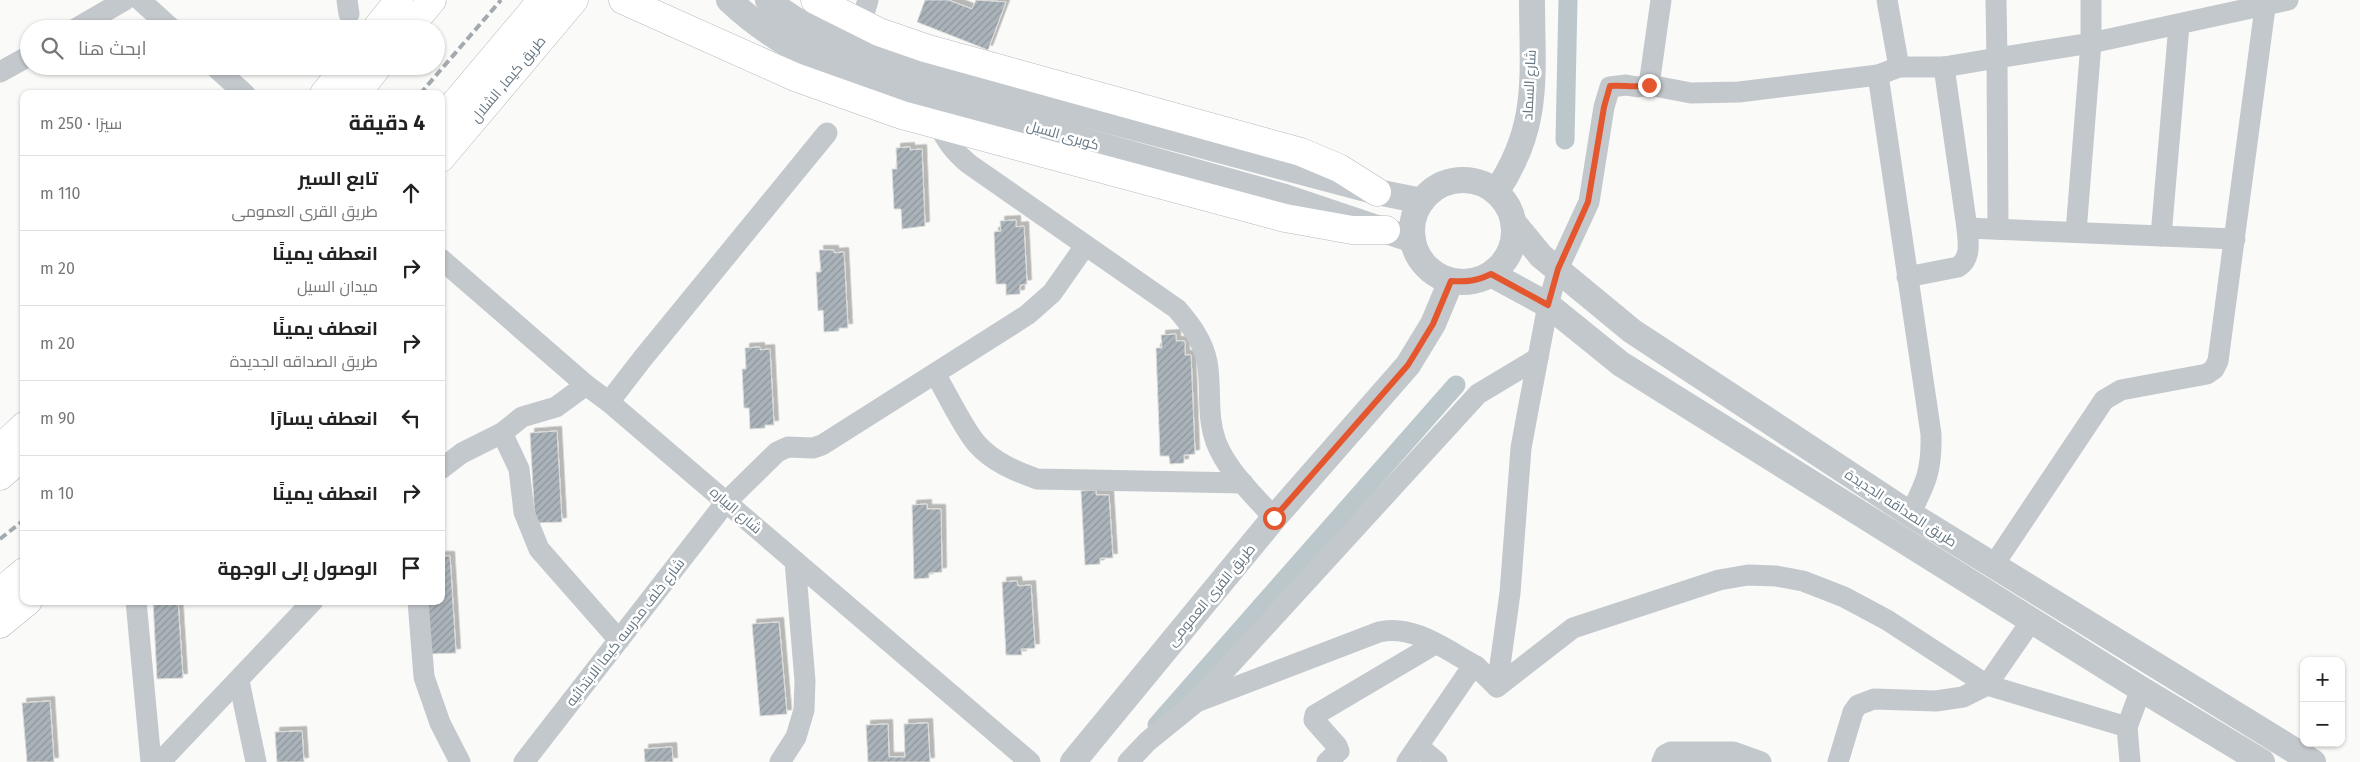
<!DOCTYPE html>
<html lang="ar">
<meta charset="utf-8">
<style>
:root{--surface:#fff;--page:#f6f6f6;--text:#222;--muted:#767676;--line:#e0e0e0}
body{margin:0;font-family:"Fira Sans",Cairo,sans-serif;background:var(--page);color:var(--text);direction:rtl}
.controls{position:absolute;right:15px;bottom:15px;display:grid;overflow:hidden;border-radius:10px;box-shadow:0 1px 4px #0004}
.controls button{width:45px;height:45px;display:grid;place-items:center;padding:0;border:0;border-bottom:1px solid var(--line);background:var(--surface);color:var(--text);font:25px sans-serif}
.stop{position:absolute;width:15px;height:15px;margin:-11px;border:4px solid #e4572e;border-radius:50%;background:#fff}
.stop.end{background:#e4572e;border-color:#fff;box-shadow:0 1px 5px #0008}
.list{margin:0;padding:0;list-style:none}
h2{display:flex;justify-content:space-between;align-items:center;height:65px;margin:0;padding:0 20px;font-size:21px}
h2 small{font-size:16px;font-weight:400;color:var(--muted)}
.list li{display:grid;grid-template-columns:32px 1fr auto;gap:15px;align-items:center;box-sizing:border-box;height:75px;padding:0 20px;border-top:1px solid var(--line)}
.list b{display:block;font-size:19px;white-space:nowrap}
.list p{margin:0;font-size:16px;white-space:nowrap;color:var(--muted)}
.list em{font-size:16px;font-style:normal;color:var(--muted)}
.icon{flex:none;width:28px;height:28px;fill:none;stroke:currentColor;stroke-width:2;stroke-linecap:round;stroke-linejoin:round}
.map{position:relative;flex:none;width:2360px;height:762px;overflow:hidden;direction:ltr}
.search{position:absolute;background:var(--surface);box-shadow:0 1px 4px #0004;left:20px;top:20px;width:425px;height:55px;display:flex;align-items:center;gap:12px;box-sizing:border-box;padding:0 18px;border-radius:28px;color:var(--muted);font-size:19px}
.panel{position:absolute;background:var(--surface);box-shadow:0 1px 4px #0004;left:20px;top:90px;width:425px;height:515px;border-radius:10px;direction:rtl}
.map>svg:first-child{display:block}
</style>
<div class="map">
<svg width="2360" height="762" viewBox="0 0 2360 762">
<defs>
<pattern id="building-hatch" width="6" height="6" patternUnits="userSpaceOnUse" patternTransform="scale(1.25)"><rect width="6" height="6" fill="#aab3b9"/><path d="M-1 1l2-2M0 6l6-6M5 7l2-2" fill="none" stroke="#8e969c"/></pattern>
<filter id="shadow"><feDropShadow dx="4.5" dy="-4.5" stdDeviation="0" flood-color="#0004"/></filter>
</defs>
<rect width="100%" height="100%" fill="#fafaf8"/>
<g fill="none" stroke-linecap="round" stroke-linejoin="round">
<g stroke="#bbc7cb" stroke-width="19">
<polyline points="1565,140 1568,0"/>
<polyline points="1157,725 1456,385"/>
</g>
</g>
<g fill="url(#building-hatch)" stroke="#dcdcda" filter="url(#shadow)">
<polygon points="925,0 948,0 972,9 976,0 1006,2 988,50 917,22"/>
<polygon points="910,147 910,150 922,149 925,226 902,229 901,209 894,209 892,169 897,169 896,148"/>
<polygon points="1016,220 1016,227 1024,226 1027,284 1020,285 1020,294 1006,295 1006,284 996,284 994,232 1001,231 1000,221"/>
<polygon points="819,250 834,250 834,253 844,252 848,328 839,328 839,331 824,332 823,310 818,311 816,272 821,272"/>
<polygon points="1176,334 1176,341 1185,341 1185,355 1191,355 1195,454 1184,455 1184,463 1170,464 1169,456 1160,456 1156,348 1162,348 1161,335"/>
<polygon points="760,347 760,350 770,349 774,425 765,425 765,428 750,429 749,408 744,408 742,369 746,369 745,348"/>
<polygon points="557,431 562,522 535,523 530,433"/>
<polygon points="1096,490 1096,495 1109,495 1113,558 1100,558 1100,564 1085,565 1081,491"/>
<polygon points="927,504 927,509 941,509 942,572 929,573 929,578 914,579 912,505"/>
<polygon points="441,556 450,556 456,653 428,654 425,601 441,601"/>
<polygon points="1017,581 1018,586 1031,585 1035,648 1021,649 1022,655 1006,655 1002,582"/>
<polygon points="153,601 178,601 183,678 157,679"/>
<polygon points="779,622 787,714 760,716 752,624"/>
<polygon points="50,701 54,762 27,762 22,703"/>
<polygon points="928,723 930,762 868,762 866,725 888,724 889,757 905,757 904,724"/>
<polygon points="302,731 304,762 277,762 275,732"/>
<polygon points="672,747 673,762 645,762 644,749"/>
</g>
<g fill="none" stroke-linecap="round" stroke-linejoin="round">
<defs>
<g id="secondary">
<polyline points="376,29 399,0"/>
<polyline points="408,29 432,0"/>
<polyline points="324,94 346,66"/>
<polyline points="356,94 378,66"/>
<polyline points="0,449 24,426"/>
<polyline points="0,476 24,455"/>
</g>
<g id="trunk">
<polyline points="623,0 795,77 902,115 1285,218 1352,230 1386,230"/>
<polyline points="815,0 879,32 925,48 1301,152 1339,168 1377,192"/>
<polyline points="441,120 542,0"/>
<polyline points="441,158 574,0"/>
<polyline points="0,592 24,572"/>
<polyline points="0,624 28,601"/>
</g>
</defs>
<use href="#secondary" stroke="#b3babf" stroke-width="29"/>
<use href="#trunk" stroke="#b4b9bd" stroke-width="29"/>
<g stroke="#c3c8cc" stroke-width="21">
<polyline points="140,0 172,29"/>
<polyline points="347,0 349,14"/>
<polyline points="1887,0 1899,67"/>
<polyline points="1996,0 1997,58 2091,43 2288,0"/>
<polyline points="861,24 868,0"/>
<polyline points="75,29 125,0"/>
<polyline points="214,66 245,94"/>
<polyline points="0,72 29,56"/>
<path d="M1878,75L1931,434C1932,470 1926,483 1910,514"/>
<polyline points="1649,85 1661,0"/>
<path d="M938,124C946,140 954,152 969,164L1177,309C1190,324 1203,341 1207,362C1212,389 1206,415 1216,442C1227,471 1254,495 1274,518"/>
<polyline points="1967,228 2235,239"/>
<polyline points="2076,232 2091,43 2091,0"/>
<polyline points="2161,236 2179,25"/>
<polyline points="441,259 586,385 609,402 1030,762"/>
<path d="M1907,277L1958,267C1972,258 1968,242 1967,228L1944,67"/>
<path d="M935,374C947,393 963,428 977,444C993,462 1015,471 1037,479L1243,483"/>
<polyline points="609,402 643,358 827,133"/>
<polyline points="502,433 519,469 524,512 539,549 619,640"/>
<polyline points="441,469 462,453 502,433 522,417 556,407 586,385"/>
<polyline points="1993,566 2104,400 2121,390 2207,374 2214,369 2218,361 2266,0"/>
<polyline points="136,601 151,762"/>
<polyline points="418,601 424,677 440,723 460,762"/>
<polyline points="239,681 256,762"/>
<polyline points="1497,687 1510,593 1521,448 1528,410 1548,305 1558,269 1589,202 1604,107 1610,87 1626,85 1638,87 1649,85 1691,93 1739,92 1878,75 1899,67 1944,67 1997,58 1998,229"/>
<path d="M1199,701L1379,632C1414,624 1446,650 1476,666"/>
<polyline points="2127,727 2141,689"/>
<polyline points="1418,746 1437,762"/>
<polyline points="160,762 313,601"/>
<polyline points="524,762 726,502 777,452 788,447 813,448 822,445 1027,315 1052,293 1085,246"/>
<polyline points="780,762 796,737 804,710 805,681 795,561"/>
<polyline points="1128,762 1148,741 1195,703 1478,394 1538,358"/>
<polyline points="1327,762 1339,751 1337,746 1314,720 1315,715 1435,644"/>
<polyline points="1407,762 1466,676 1476,666 1497,687 1573,628 1719,580 1748,575 1776,576 1803,581 1844,597 1887,620 1987,685 2127,727 2130,762"/>
<polyline points="1662,762 1665,755 1671,752 1733,752 1761,762"/>
<polyline points="1838,762 1853,712 1858,705 1874,699 1936,701 1963,697 1987,685 2032,620"/>
</g>
<g stroke="#c3c8cc" stroke-width="26">
<path d="M729,0C768,37 812,60 863,79L1285,197L1413,240"/>
<path d="M768,0C805,31 851,48 896,64L1377,192L1422,201"/>
<circle cx="1463" cy="231" r="51"/>
<path d="M1496,192C1541,126 1532,75 1532,0"/>
<polyline points="1513,222 1541,256 1632,331 1910,514 2313,762"/>
<polyline points="1491,274 1548,305 1621,364 2141,689 2262,762"/>
<polyline points="1073,762 1274,518 1408,365 1433,324 1451,281"/>
</g>
<use href="#secondary" stroke="#fff" stroke-width="28"/>
<use href="#trunk" stroke="#fff" stroke-width="28"/>
<g stroke="#a2aab0" stroke-width="4" stroke-dasharray="8 4" stroke-linecap="butt">
<polyline points="420,94 501,0"/>
<polyline points="0,539 24,520"/>
</g>
</g>
<g fill="none" stroke-linecap="round" stroke-linejoin="round">
<path stroke="#e4572e" stroke-width="6" d="M1274,518L1408,365L1433,324L1451,281C1467,282 1477,281 1491,274L1548,305L1558,269L1588,202L1604,107L1610,86C1624,85 1636,88 1649,85"/>
</g>
<g text-anchor="middle" stroke-width="5" stroke-linejoin="round" paint-order="stroke">
<g font-size="14" fill="#657683" stroke="#fff">
<text transform="translate(508 79) rotate(-50)" y="5">طريق كيما, الشلال</text>
<text transform="translate(1529 85) rotate(-87)" y="5">شارع السماد</text>
<text transform="translate(1063 135) rotate(16)" y="5">كوبرى السيل</text>
<text transform="translate(1901 508) rotate(33)" y="5">طريق الصداقه الجديدة</text>
<text transform="translate(736 510) rotate(41)" y="5">شارع البياره</text>
<text transform="translate(1211 595) rotate(-50)" y="5">طريق القرى العمومى</text>
<text transform="translate(625 632) rotate(-52)" y="5">شارع خلف مدرسه كيما الابتدائيه</text>
</g>
</g>
</svg>
<div class="controls">
<button>+</button>
<button>−</button>
</div>
<div class="stop" style="left:1274px;top:518px"></div>
<div class="stop end" style="left:1649px;top:85px"></div>
<div class="search"><svg class="icon" aria-label="search" viewBox="0 0 24 24"><circle cx="10" cy="10" r="6"/><path d="M15 15l6 6"/></svg>ابحث هنا</div>
<section class="panel">
<h2>4 دقيقة<small>سيرًا · 250 m</small></h2>
<ul class="list">
<li><svg class="icon" aria-label="ahead" viewBox="0 0 24 24"><path d="M12 20V5M6 11l6-6 6 6"/></svg><div><b>تابع السير</b><p>طريق القرى العمومى</p></div><em>110 m</em></li>
<li><svg class="icon" aria-label="right" viewBox="0 0 24 24"><path d="M7 20v-9h11M14 6l5 5-5 5"/></svg><div><b>انعطف يمينًا</b><p>ميدان السيل</p></div><em>20 m</em></li>
<li><svg class="icon" aria-label="right" viewBox="0 0 24 24"><path d="M7 20v-9h11M14 6l5 5-5 5"/></svg><div><b>انعطف يمينًا</b><p>طريق الصداقه الجديدة</p></div><em>20 m</em></li>
<li><svg class="icon" aria-label="left" viewBox="0 0 24 24"><path d="M17 20v-9H6M10 6l-5 5 5 5"/></svg><div><b>انعطف يسارًا</b></div><em>90 m</em></li>
<li><svg class="icon" aria-label="right" viewBox="0 0 24 24"><path d="M7 20v-9h11M14 6l5 5-5 5"/></svg><div><b>انعطف يمينًا</b></div><em>10 m</em></li>
<li><svg class="icon" aria-label="arrive" viewBox="0 0 24 24"><path d="M6 21V4h12l-3 4 3 4H6"/></svg><div><b>الوصول إلى الوجهة</b></div></li>
</ul>
</section>
</div>
